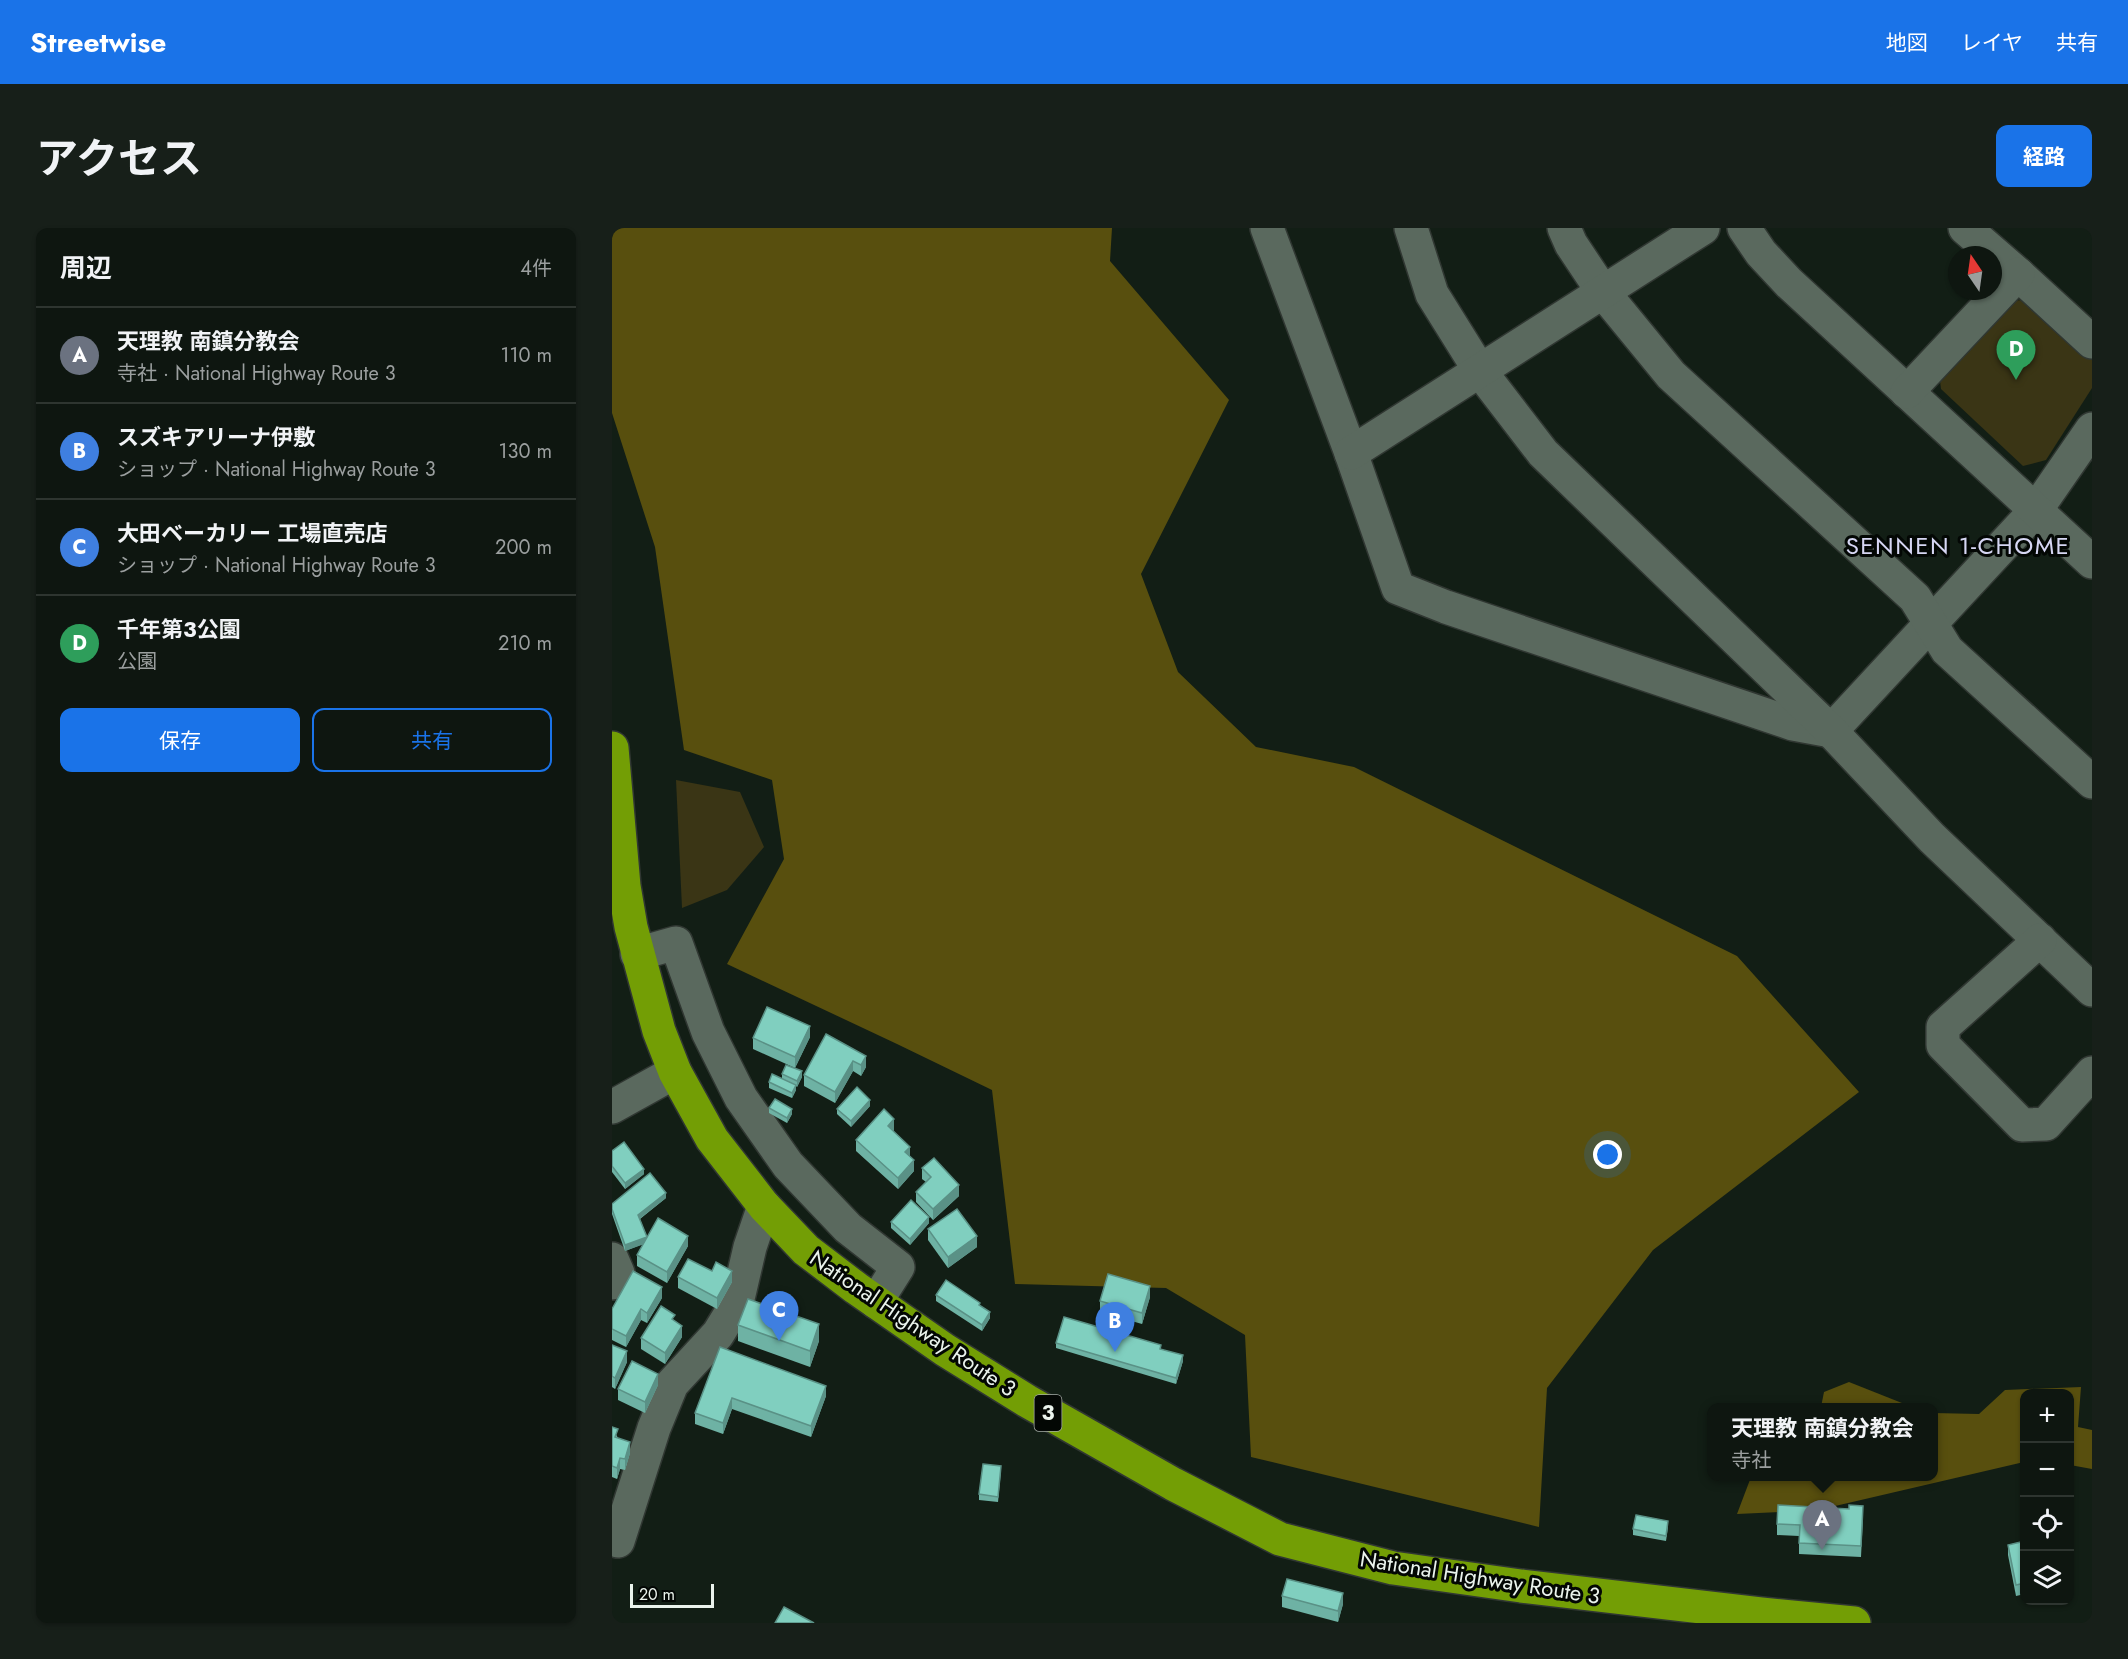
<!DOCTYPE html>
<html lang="ja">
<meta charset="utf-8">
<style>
:root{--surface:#0e1610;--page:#171f19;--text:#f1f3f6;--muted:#9b9f9f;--line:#2e3530;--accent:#1a73e8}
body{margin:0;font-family:Jost,"Noto Sans JP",sans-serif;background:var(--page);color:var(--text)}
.controls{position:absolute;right:18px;bottom:18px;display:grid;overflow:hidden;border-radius:12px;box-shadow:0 2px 4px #0004}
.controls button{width:54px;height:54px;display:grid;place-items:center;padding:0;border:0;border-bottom:2px solid var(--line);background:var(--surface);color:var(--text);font:30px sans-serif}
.compass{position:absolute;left:1336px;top:18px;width:54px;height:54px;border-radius:50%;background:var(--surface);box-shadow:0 2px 4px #0004;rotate:347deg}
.scale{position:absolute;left:18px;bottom:15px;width:84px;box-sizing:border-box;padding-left:6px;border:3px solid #eaf3ec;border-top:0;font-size:16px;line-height:21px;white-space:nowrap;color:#eaf3ec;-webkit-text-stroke:4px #030704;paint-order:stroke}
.you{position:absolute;left:996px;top:927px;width:21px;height:21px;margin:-15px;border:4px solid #fff;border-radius:50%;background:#1a73e8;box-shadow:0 0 0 9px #1a73e833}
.badge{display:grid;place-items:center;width:39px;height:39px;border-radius:50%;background:var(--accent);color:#fff;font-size:20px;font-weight:700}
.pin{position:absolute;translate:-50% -50px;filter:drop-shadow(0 2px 3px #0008)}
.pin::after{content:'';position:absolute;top:32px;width:21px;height:18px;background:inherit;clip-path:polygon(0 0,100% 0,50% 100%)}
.popup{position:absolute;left:1095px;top:1175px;width:231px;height:78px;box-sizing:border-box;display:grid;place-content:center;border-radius:12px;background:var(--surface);filter:drop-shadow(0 2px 4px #0005);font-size:20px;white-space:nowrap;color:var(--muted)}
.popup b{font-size:22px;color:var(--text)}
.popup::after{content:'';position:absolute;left:50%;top:100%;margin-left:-12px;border:12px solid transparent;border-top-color:var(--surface)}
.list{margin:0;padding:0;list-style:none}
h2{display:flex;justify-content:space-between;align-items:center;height:78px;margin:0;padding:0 24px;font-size:26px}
h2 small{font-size:20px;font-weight:400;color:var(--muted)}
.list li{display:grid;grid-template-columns:39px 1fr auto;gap:18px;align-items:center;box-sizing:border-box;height:96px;padding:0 24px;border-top:2px solid var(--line)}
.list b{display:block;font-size:22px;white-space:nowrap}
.list p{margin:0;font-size:20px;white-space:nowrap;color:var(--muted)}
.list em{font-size:20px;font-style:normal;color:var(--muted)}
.actions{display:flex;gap:12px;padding:18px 24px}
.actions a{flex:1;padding:14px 0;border:2px solid var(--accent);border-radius:12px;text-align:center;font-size:21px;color:var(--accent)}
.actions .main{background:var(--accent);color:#fff}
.icon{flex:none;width:33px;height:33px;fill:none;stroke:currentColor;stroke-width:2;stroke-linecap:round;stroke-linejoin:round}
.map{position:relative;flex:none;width:1480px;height:1395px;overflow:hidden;border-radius:12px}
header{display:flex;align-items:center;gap:36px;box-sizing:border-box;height:84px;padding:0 30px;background:var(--accent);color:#fff}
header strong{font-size:28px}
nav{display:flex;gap:33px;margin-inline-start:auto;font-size:21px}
.intro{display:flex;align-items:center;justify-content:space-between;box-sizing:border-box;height:144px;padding:0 36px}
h1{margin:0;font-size:42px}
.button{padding:15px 27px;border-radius:12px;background:var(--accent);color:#fff;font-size:21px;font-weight:700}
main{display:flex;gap:36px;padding:0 36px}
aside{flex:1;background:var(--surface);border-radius:12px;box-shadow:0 2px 4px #0004}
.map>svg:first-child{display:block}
</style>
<header>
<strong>Streetwise</strong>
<nav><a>地図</a><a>レイヤ</a><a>共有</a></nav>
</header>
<div class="intro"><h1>アクセス</h1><a class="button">経路</a></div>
<main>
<aside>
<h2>周辺<small>4件</small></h2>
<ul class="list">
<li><span class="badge" style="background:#6b7280">A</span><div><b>天理教 南鎮分教会</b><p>寺社 · National Highway Route 3</p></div><em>110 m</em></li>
<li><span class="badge" style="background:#3f7fe0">B</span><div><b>スズキアリーナ伊敷</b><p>ショップ · National Highway Route 3</p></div><em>130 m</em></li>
<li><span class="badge" style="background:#3f7fe0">C</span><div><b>大田ベーカリー 工場直売店</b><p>ショップ · National Highway Route 3</p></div><em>200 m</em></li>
<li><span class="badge" style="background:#2e9e5b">D</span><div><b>千年第3公園</b><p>公園</p></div><em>210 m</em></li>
</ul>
<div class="actions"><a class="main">保存</a><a>共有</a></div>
</aside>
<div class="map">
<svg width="1480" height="1395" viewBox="0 0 1480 1395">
<rect width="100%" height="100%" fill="#121e15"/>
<g fill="#3a3515">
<polygon points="1413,72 1480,132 1480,160 1434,232 1411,238 1329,161 1327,145 1394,73"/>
<polygon points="64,552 128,564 152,619 115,662 70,680"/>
</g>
<g fill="#584f0e">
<polygon points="0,0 500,0 498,33 617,172 529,346 566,444 644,519 742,539 1125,728 1247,864 1041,1022 935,1160 927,1299 639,1229 633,1107 554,1060 403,1056 380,862 285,816 115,736 172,631 160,552 72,522 43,319 0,185"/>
<polygon points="1237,1154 1300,1179 1209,1179 1212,1164"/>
<polygon points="1469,1159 1466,1199 1480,1202 1480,1241 1458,1237 1458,1166 1412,1166 1412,1234 1206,1282 1125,1286 1139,1249 1321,1248 1321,1185 1367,1186 1393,1162"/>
</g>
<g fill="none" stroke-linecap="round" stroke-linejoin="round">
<defs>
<g id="minor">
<polyline points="655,0 739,225 786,360 834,379 1181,496 1219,503 1424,282 1480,201"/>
<polyline points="799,0 820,66 868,143 931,225 1219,503 1320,610 1480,762"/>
<polyline points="952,0 959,16 991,64 1059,147 1303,370 1335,422 1480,554"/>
<polyline points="1132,0 1149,25 1177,55 1480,334"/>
<polyline points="1353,0 1406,46 1480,114"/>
<polyline points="1295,164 1406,46"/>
<polyline points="739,225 1091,0"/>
<polyline points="1428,712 1331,799 1331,817 1410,897 1434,896 1480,845"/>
<polyline points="25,726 64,715 96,804 129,870 176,937 236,1000 286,1039 264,1074"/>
<polyline points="0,879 63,844"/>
<polyline points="0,1031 6,1045 0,1055"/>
<polyline points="6,1313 42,1200 60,1156 106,1106 125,1075 138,1019 152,978"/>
</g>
<polyline id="highway" points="0,520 12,658 19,699 47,803 63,844 100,911 152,978 194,1022 244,1060 333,1122 415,1173 561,1256 668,1311 781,1340 909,1358 1149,1386 1242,1395"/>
</defs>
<use href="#minor" stroke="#303732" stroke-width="36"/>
<use href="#highway" stroke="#303732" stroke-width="36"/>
<use href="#minor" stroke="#5a695e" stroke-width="33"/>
<use href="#highway" stroke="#739e05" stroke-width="33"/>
</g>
<g fill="#6eb2a4">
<polygon points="214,806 254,839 249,848 241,843 223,875 192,858 192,847"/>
<polygon points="198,809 183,840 141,821 141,810"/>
<polygon points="170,846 190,849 185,859 184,858 184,862 180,870 157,860 157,854 170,851"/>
<polygon points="258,878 239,899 225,886 225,881"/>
<polygon points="157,880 180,886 175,895 157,885"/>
<polygon points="282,902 281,903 302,943 286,961 244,923 244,912"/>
<polygon points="0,923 32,946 13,961 0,944"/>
<polygon points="310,940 347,968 321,992 304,974 304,964 314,954 310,951"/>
<polygon points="54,970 28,991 35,1009 76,1018 55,1055 25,1038 25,1027 31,1016 13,1023 0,986 0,976"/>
<polygon points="279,994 317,995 298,1017 279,1000"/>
<polygon points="316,1001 365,1019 336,1040 316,1012"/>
<polygon points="66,1049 120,1054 105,1081 66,1060"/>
<polygon points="324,1067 378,1090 370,1103 324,1073"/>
<polygon points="538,1069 530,1096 488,1084 488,1073"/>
<polygon points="50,1070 35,1095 29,1092 14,1119 0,1112 0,1081"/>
<polygon points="63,1093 70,1109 53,1136 29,1121 29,1110"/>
<polygon points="126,1097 207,1113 198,1139 126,1113"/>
<polygon points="444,1115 549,1121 571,1133 564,1156 444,1120"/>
<polygon points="0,1117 15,1134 3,1161 0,1159"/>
<polygon points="108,1119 214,1168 199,1209 120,1181 111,1206 83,1196 83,1185"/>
<polygon points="46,1157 33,1185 6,1172 6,1161"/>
<polygon points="0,1199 6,1210 18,1225 13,1242 8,1241 5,1251 0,1249"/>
<polygon points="389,1243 386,1274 367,1272 367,1266"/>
<polygon points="1251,1289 1249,1329 1187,1326 1187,1308 1165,1307 1165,1296"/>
<polygon points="1056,1299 1054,1313 1021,1307 1021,1301"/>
<polygon points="1413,1313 1413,1366 1404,1368 1396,1327 1396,1317"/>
<polygon points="670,1368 731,1376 726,1394 670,1379"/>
</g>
<g fill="#5a9186">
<polygon points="198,798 198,809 183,840 183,829"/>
<polygon points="254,828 254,839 249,848 249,837"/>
<polygon points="241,833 241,843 223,875 223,864"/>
<polygon points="190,843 190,849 185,859 185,853"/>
<polygon points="184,857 184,862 180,870 180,865"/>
<polygon points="258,872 258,878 239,899 239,893"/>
<polygon points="180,881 180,886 175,895 175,890"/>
<polygon points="282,891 282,902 276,909 276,898"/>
<polygon points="298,919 298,929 293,924"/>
<polygon points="302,932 302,943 286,961 286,950"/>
<polygon points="32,941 32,946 13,961 13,955"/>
<polygon points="347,957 347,968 321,992 321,981"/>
<polygon points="54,965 54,970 26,992 26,987"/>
<polygon points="317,989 317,995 298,1017 298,1011"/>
<polygon points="76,1008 76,1018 55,1055 55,1044"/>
<polygon points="365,1008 365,1019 336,1040 336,1029"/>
<polygon points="35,1009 35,1015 13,1023 13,1017"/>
<polygon points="120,1043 120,1054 105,1081 105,1070"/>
<polygon points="538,1058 538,1069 530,1096 530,1085"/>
<polygon points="50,1059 50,1070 35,1095 35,1085"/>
<polygon points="29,1081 29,1092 14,1119 14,1108"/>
<polygon points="378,1084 378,1090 370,1103 370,1097"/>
<polygon points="207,1096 207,1113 198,1139 198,1123"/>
<polygon points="70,1098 70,1109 53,1136 53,1125"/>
<polygon points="15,1123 15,1134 3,1161 3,1150"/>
<polygon points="571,1127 571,1133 564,1156 564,1150"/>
<polygon points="46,1146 46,1157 33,1185 33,1174"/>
<polygon points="214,1158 214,1168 199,1209 199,1198"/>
<polygon points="120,1170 120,1181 111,1206 111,1195"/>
<polygon points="18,1214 18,1225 13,1242 13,1231"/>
<polygon points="8,1230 8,1241 5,1251 5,1240"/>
<polygon points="731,1365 731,1376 726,1394 726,1383"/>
</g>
<g fill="#80cfbf" stroke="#5a9186" stroke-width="1.5">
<polygon points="155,779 198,798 183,829 141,810"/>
<polygon points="214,806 254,828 249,837 241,833 223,864 192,847"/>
<polygon points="174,837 190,843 185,853 170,846"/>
<polygon points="160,846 184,857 180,865 157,854"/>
<polygon points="245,859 258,872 239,893 225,881"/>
<polygon points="163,871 180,881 175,890 157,880"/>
<polygon points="272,881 282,891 276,898 298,919 293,924 302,932 286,950 244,912"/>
<polygon points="12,914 32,941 13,955 0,938 0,923"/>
<polygon points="322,930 347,957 321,981 304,964 319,949 310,940"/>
<polygon points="38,945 54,965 26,987 35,1009 13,1017 0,981 0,976"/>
<polygon points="299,972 317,989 298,1011 279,994"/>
<polygon points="345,981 365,1008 336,1029 316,1001"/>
<polygon points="46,990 76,1008 55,1044 25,1027"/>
<polygon points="76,1031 100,1043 104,1034 120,1043 105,1070 66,1049"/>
<polygon points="21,1043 50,1059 35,1085 29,1081 14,1108 0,1101 0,1081"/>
<polygon points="496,1046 538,1058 530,1085 488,1073"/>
<polygon points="334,1052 368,1075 367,1077 378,1084 370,1097 324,1067"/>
<polygon points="136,1071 207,1096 198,1123 126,1097"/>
<polygon points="49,1078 63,1087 60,1091 70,1098 53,1125 29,1110"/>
<polygon points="452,1089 549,1117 548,1121 571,1127 564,1150 444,1115"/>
<polygon points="0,1117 15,1123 3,1150 0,1148"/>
<polygon points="108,1119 214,1158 199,1198 120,1170 111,1195 83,1185"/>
<polygon points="20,1133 46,1146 33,1174 6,1161"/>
<polygon points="0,1199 6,1201 3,1209 18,1214 13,1231 8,1230 5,1240 0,1238"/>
<polygon points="371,1236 389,1238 386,1269 367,1266"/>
<polygon points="1166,1277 1237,1281 1237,1277 1251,1278 1249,1318 1187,1315 1188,1297 1165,1296"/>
<polygon points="1024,1287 1056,1293 1054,1308 1021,1301"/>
<polygon points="1413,1313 1413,1355 1404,1357 1396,1317"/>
<polygon points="675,1351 731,1365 726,1383 670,1368"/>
<polygon points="172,1379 202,1395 163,1395"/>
</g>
<g text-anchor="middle" stroke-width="6" stroke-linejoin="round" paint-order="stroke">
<rect fill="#030704" stroke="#a5aca6" stroke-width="1.5" x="422.5" y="1167" width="27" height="36" rx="4.5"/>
<g font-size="21" font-weight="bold" fill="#eaf3ec">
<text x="436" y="1192">3</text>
</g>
<g font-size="22" fill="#eaf3ec" stroke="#030704">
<text transform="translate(301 1095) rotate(34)" y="8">National Highway Route 3</text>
<text transform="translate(868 1349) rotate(9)" y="8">National Highway Route 3</text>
</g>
<g font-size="24" letter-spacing="1.5" fill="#d6d6f3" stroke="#030704">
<text x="1346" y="326">SENNEN 1-CHOME</text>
</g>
</g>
</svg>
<div class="controls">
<button>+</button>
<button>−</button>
<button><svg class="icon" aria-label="locate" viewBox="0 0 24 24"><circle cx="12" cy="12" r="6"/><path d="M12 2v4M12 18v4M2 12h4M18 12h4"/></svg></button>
<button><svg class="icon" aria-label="layers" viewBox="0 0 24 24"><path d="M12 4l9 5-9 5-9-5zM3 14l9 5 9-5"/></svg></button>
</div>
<svg class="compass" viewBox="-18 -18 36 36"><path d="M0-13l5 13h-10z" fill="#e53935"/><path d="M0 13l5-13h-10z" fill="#9b9f9f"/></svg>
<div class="scale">20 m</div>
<div class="you"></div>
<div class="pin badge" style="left:1210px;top:1322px;background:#6b7280">A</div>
<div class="popup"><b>天理教 南鎮分教会</b>寺社</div>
<div class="pin badge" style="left:503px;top:1124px;background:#3f7fe0">B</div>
<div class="pin badge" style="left:167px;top:1113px;background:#3f7fe0">C</div>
<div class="pin badge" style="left:1404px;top:152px;background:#2e9e5b">D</div>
</div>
</main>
